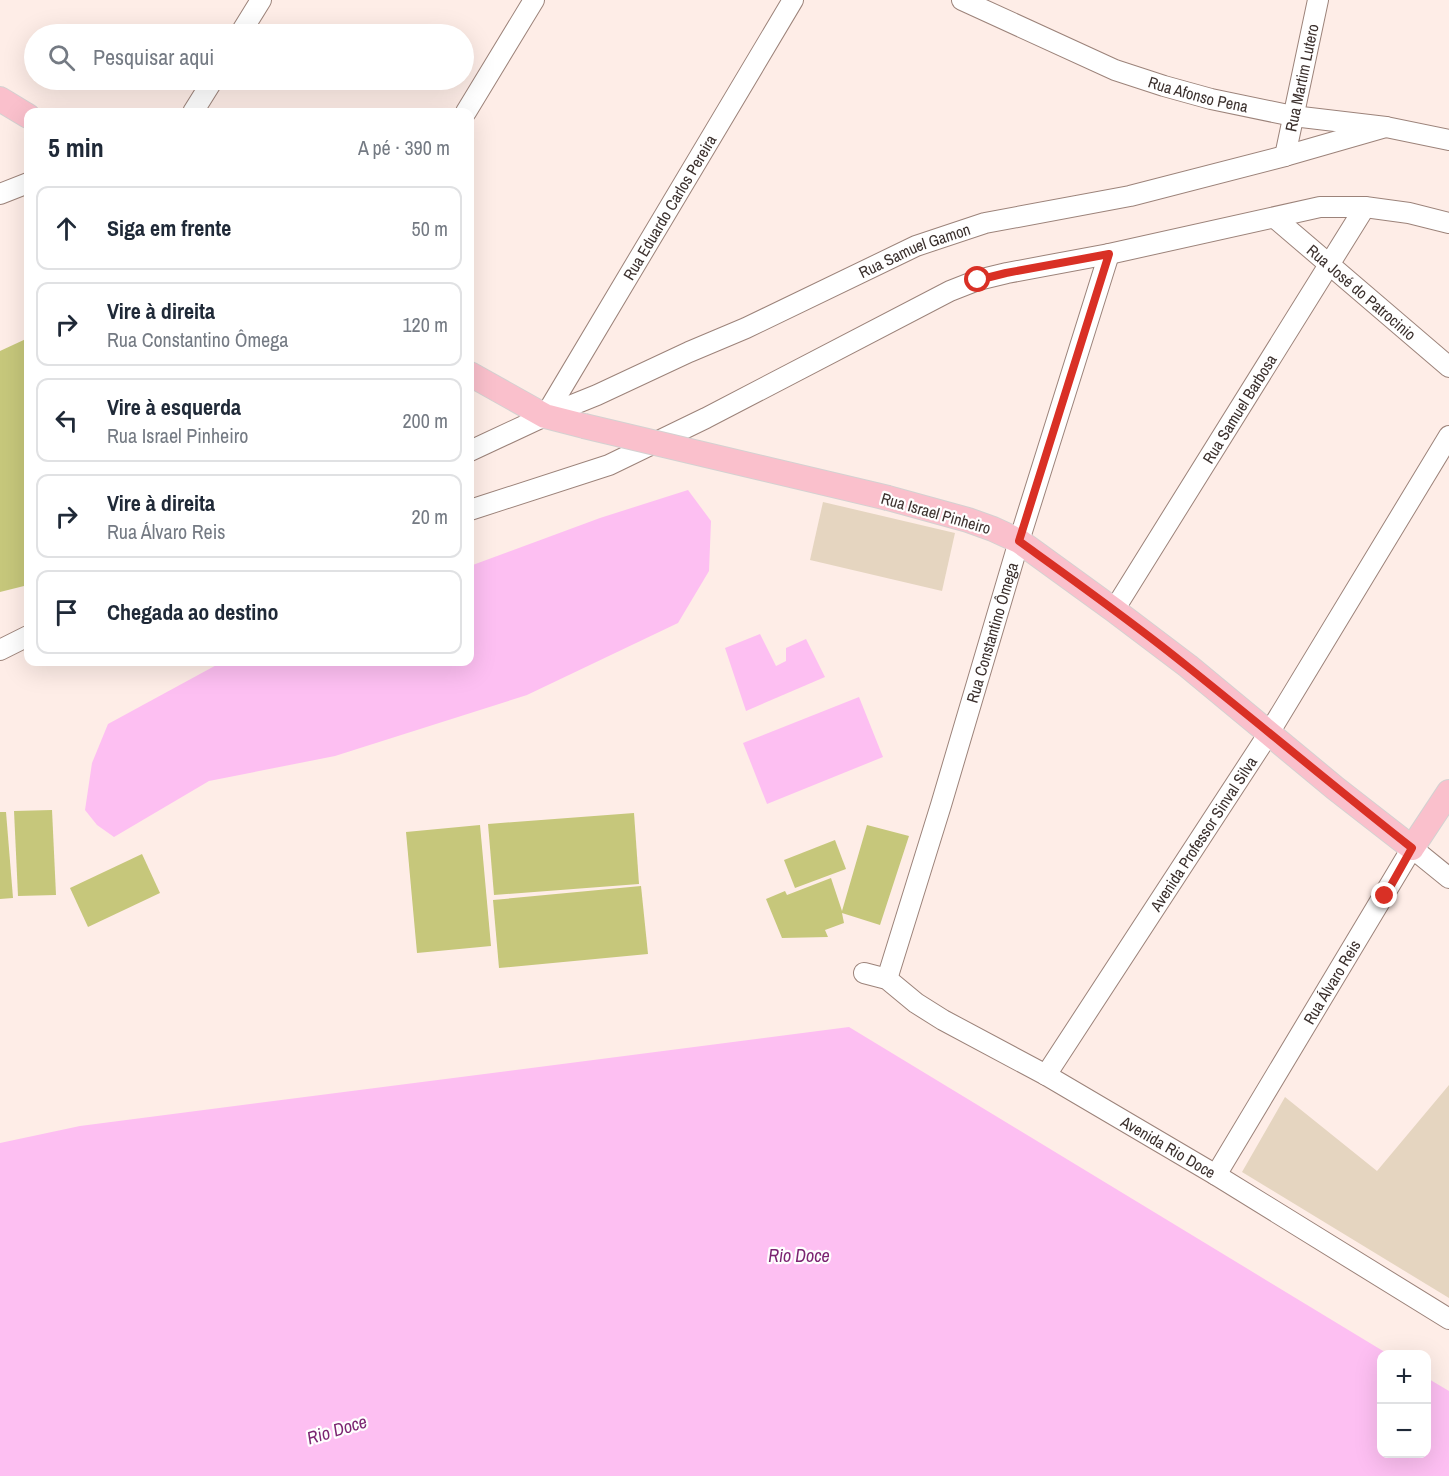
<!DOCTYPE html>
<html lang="pt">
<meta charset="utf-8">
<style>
:root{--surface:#fff;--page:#f2f2f3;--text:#1f2937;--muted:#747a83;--line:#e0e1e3}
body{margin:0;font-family:"Archivo Narrow",sans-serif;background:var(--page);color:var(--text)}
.controls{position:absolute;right:18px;bottom:18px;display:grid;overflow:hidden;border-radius:12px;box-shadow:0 6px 24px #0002}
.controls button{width:54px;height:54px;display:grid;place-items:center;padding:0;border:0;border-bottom:2px solid var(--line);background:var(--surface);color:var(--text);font:30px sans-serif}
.stop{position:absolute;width:18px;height:18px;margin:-14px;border:4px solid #d93025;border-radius:50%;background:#fff}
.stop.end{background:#d93025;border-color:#fff;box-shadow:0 2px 6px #0008}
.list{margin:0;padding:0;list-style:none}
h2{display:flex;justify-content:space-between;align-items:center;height:78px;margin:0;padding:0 24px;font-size:26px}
h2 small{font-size:20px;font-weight:400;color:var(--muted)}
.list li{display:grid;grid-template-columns:39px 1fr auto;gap:18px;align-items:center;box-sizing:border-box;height:84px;margin:0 12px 12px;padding:0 12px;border:2px solid var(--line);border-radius:12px}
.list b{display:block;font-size:22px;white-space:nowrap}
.list p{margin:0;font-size:20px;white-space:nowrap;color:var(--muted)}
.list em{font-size:20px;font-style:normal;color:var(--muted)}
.icon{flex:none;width:33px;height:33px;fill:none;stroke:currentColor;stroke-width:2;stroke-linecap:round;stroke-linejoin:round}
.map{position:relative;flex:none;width:1449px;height:1476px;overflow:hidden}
.search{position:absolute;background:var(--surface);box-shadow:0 6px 24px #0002;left:24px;top:24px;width:450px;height:66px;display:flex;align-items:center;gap:15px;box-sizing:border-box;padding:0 21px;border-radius:33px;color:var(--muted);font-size:22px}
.panel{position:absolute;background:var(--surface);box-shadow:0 6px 24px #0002;left:24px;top:108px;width:450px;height:558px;border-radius:12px}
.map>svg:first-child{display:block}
</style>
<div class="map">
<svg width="1449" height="1476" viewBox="0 0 1449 1476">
<rect width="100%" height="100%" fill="#feede7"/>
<g fill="#c6c77b">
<polygon points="28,338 28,585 0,592 0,351"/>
<polygon points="52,810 56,895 18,896 14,811"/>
<polygon points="0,812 6,812 13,898 0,899"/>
<polygon points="634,813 639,884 494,895 488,824"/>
<polygon points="480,825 491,946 417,953 406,832"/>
<polygon points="867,825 909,836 880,925 842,913 844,923 825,930 828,937 782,938 766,899 785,891 787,895 831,878 842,911"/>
<polygon points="835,840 846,869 795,888 784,860"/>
<polygon points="142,854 160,893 88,927 70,888"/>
<polygon points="641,886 648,954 499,968 493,900"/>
</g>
<g fill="#fdbff2">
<polygon points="688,490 711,521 709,571 678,623 527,695 335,756 209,781 114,837 97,825 85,810 92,763 108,724 222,662 470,662 470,566 600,518"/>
<polygon points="760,634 776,666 786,661 786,648 806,639 825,677 746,711 725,648"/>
<polygon points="859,697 883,757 767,804 743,743"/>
<polygon points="849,1027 1388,1354 1382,1354 1382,1454 1426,1454 1427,1378 1449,1391 1449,1476 0,1476 0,1143 80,1126"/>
</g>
<g fill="#e5d5c0">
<polygon points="823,502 955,533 942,591 810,560"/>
<polygon points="1449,1085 1449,1298 1242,1172 1285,1097 1377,1171"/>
</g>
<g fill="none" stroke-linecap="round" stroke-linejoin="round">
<defs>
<g id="minor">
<path id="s1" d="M962,0L1115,70L1164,86L1211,99L1293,116L1386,127L1449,140"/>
<polyline points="240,34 261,0"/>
<polyline points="193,112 213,80"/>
<polyline points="466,112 534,0"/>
<path id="s2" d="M1285,156L1318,0"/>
<polyline points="0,194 28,183"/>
<path id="s3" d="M1275,218L1449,367"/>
<path id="s4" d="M545,416L793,0"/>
<path id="s5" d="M470,451L545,416L597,395L689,352L746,328L916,246L985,223L1130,196L1285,156L1386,127"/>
<polyline points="470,510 609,465 706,418 950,291 978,280 1007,273 1109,254 1320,207 1365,207 1409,213 1449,223"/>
<path id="s6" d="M1114,610L1365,207"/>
<polyline points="0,650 28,636"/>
<path id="s7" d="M864,973L887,979L916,1003L943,1020L1046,1075L1216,1175L1449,1319"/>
<path id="s8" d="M887,979L941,805L1019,541L1109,254"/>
<path id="s9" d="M1046,1075L1269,733L1449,436"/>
<path id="s10" d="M1216,1175L1412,848L1449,878"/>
</g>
<g id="major">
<polyline points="0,99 28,116"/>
<polyline points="470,374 545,416 584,426"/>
<polyline points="888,498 968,520 993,529 1019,541 1114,610 1188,666 1335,788 1412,848 1449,792"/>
</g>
</defs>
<use href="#minor" stroke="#9c837a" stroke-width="22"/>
<use href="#major" stroke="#d4d1d1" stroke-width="26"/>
<use href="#minor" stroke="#fff" stroke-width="20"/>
<use href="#major" stroke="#fac0cc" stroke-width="24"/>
<defs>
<polyline id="major-bridge" points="584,426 888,498"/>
</defs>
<use href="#major-bridge" stroke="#d4d1d1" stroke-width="26" stroke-linecap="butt"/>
<use href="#major-bridge" stroke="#fac0cc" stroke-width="24"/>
</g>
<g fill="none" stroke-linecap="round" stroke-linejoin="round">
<path stroke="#d93025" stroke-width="8" d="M978,280L1006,273L1109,254L1019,541C1076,582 1134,623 1188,667C1263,727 1337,789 1412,848L1385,896"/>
</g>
<g text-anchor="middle" stroke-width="4.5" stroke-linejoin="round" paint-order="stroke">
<g font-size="16" fill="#3b302d" stroke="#fefefe">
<text dy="6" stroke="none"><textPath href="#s2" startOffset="80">Rua Martim Lutero</textPath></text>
<text dy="6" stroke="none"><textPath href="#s1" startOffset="255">Rua Afonso Pena</textPath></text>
<text dy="6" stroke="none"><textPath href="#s4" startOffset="243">Rua Eduardo Carlos Pereira</textPath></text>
<text dy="6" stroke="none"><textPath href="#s5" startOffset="488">Rua Samuel Gamon</textPath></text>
<text dy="6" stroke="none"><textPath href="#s3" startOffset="114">Rua José do Patrocinio</textPath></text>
<text dy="6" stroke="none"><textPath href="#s6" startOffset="237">Rua Samuel Barbosa</textPath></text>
<text transform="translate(936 513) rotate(16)" y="6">Rua Israel Pinheiro</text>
<text dy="6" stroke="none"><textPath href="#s8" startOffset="362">Rua Constantino Ômega</textPath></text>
<text dy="6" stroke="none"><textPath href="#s9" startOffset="288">Avenida Professor Sinval Silva</textPath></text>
<text dy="6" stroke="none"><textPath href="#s10" startOffset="225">Rua Álvaro Reis</textPath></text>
<text dy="6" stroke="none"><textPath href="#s7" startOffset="352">Avenida Rio Doce</textPath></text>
</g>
<g font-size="18" font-style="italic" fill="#7b2471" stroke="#fefefe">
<text x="799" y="1262">Rio Doce</text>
<text transform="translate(337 1430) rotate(-17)" y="6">Rio Doce</text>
</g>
</g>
</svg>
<div class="controls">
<button>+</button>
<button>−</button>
</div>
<div class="stop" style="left:978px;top:280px"></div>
<div class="stop end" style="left:1385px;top:896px"></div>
<div class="search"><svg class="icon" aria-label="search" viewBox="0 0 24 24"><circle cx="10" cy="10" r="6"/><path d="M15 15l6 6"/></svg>Pesquisar aqui</div>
<section class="panel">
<h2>5 min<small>A pé · 390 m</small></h2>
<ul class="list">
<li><svg class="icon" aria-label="ahead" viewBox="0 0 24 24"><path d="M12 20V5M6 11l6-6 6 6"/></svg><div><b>Siga em frente</b></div><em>50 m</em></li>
<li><svg class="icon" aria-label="right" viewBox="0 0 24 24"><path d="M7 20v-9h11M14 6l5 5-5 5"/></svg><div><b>Vire à direita</b><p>Rua Constantino Ômega</p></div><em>120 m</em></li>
<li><svg class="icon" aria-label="left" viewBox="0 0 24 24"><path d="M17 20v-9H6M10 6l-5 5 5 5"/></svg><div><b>Vire à esquerda</b><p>Rua Israel Pinheiro</p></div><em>200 m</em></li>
<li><svg class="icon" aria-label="right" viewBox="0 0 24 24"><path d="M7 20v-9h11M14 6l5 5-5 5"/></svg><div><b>Vire à direita</b><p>Rua Álvaro Reis</p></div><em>20 m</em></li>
<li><svg class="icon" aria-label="arrive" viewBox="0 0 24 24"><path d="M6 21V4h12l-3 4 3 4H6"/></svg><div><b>Chegada ao destino</b></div></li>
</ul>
</section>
</div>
